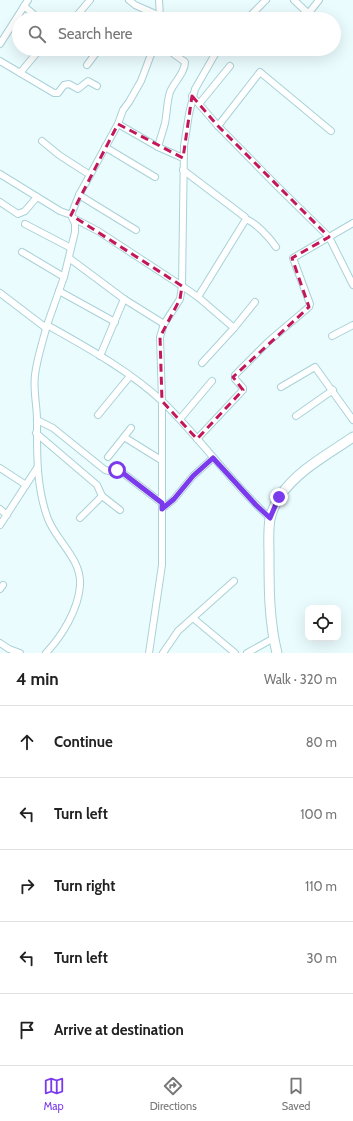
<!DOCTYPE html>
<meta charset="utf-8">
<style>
:root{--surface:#fff;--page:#f2f2f2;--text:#222;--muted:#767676;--line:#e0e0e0;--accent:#7c3aed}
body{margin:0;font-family:Cabin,sans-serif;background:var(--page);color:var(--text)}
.controls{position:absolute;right:12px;bottom:12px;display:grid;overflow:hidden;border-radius:8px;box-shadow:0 4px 16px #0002}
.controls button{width:36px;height:36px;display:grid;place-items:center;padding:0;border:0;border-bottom:1px solid var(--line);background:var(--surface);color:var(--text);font:20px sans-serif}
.stop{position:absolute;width:12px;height:12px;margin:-9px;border:3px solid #7c3aed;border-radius:50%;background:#fff}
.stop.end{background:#7c3aed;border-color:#fff;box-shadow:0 1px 4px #0008}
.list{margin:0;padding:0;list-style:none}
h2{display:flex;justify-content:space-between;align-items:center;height:52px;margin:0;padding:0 16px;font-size:17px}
h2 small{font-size:13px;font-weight:400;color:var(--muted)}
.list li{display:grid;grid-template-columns:26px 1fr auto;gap:12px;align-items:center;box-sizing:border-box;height:72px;padding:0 16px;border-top:1px solid var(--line)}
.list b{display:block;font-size:15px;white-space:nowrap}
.list em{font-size:13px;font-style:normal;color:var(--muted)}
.icon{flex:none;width:22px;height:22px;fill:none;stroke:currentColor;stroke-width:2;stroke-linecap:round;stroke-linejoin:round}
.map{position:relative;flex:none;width:353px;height:653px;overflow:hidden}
.search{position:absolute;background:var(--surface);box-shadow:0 4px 16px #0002;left:12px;right:12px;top:12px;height:44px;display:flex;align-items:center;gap:10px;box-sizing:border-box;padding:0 14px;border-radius:22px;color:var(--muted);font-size:15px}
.sheet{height:412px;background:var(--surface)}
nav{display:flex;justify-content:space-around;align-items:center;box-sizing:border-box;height:56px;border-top:1px solid var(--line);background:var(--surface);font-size:11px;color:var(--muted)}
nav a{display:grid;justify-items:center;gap:2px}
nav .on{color:var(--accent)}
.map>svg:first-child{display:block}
</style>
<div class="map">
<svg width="353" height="653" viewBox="0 0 353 653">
<rect width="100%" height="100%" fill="#ebfcfe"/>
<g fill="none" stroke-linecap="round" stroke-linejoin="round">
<defs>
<g id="street">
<polyline points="129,0 135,5 160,16"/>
<polyline points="159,0 160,17"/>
<polyline points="294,0 314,19"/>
<polyline points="24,6 39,19"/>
<polyline points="308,14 319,0"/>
<polyline points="74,19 90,0"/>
<polyline points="124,19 125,19"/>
<polyline points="247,19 266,0"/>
<polyline points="0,44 28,0"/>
<polyline points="0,61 54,93 58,93 64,85 69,84 78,89 88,81 97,86"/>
<polyline points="87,65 99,49"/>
<polyline points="20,73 40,49"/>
<polyline points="192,96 218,126 277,186 329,237 353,285"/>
<polyline points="199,104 230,66"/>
<polyline points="118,124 158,147 183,158"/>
<polyline points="218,126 260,72 331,131"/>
<polyline points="42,141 59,155 90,175"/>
<polyline points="105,147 155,177"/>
<path d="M158,147C160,139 163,131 165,123C167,113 167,101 170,92C174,82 185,73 185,62L167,49"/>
<polyline points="183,170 245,217 246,219 198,297"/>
<path d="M0,174L60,211L71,215L75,224V232L64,277L47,325C86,347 130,371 163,402C201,439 231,483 270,518"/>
<polyline points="79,195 136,230"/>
<polyline points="0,202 18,214 25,211 37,197"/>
<polyline points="71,215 79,195 118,124 123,110 129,102 141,81 153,49"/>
<polyline points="73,218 98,231 182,286 198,297 234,328"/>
<path d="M246,219C256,223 270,238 276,247"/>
<polyline points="25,224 71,248"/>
<polyline points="22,252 64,277"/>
<polyline points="69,258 124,299 164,324"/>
<polyline points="59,291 115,322"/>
<polyline points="0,293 46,328"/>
<polyline points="332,336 353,325"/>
<polyline points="100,356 124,299"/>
<polyline points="202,363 234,328 255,302"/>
<polyline points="281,387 315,367 353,420"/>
<polyline points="98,415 130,376"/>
<polyline points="296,416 333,390"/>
<polyline points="180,419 212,381"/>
<polyline points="37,420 53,428 105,470 113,472 119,470 162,503"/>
<polyline points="36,433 97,485 102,496 120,510"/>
<polyline points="124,437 161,460"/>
<polyline points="197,439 243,390 243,388 235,379 235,375 269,341 309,307 310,304 293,258 353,223"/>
<polyline points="108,457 131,428"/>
<polyline points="0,468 26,485"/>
<polyline points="0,509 7,515"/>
<polyline points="162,509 174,499 193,476 213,458"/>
<polyline points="80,518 102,496"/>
<polyline points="0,525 37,468"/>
<polyline points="0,589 3,585"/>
<polyline points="193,618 235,653"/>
<polyline points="0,643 9,649 20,653"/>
<path d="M46,653C62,636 78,610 80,586C82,559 57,542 48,519C36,487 37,453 37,420C37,405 33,390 35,375C37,358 43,341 47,325"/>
<polyline points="149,653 162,565 162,401 160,337 164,324 180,299 182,286 184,146 189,114 195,89 218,49"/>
<polyline points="163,653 178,631 234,581"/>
<polyline points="247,653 274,638"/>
</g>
<path id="secondary" d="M277,653C269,621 269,588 269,556C269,543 268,531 270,519C272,511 275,503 280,496C298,470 327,455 353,437"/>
</defs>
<use href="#street" stroke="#a8d2d8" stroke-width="8"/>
<use href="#secondary" stroke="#a8d2d8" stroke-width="11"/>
<use href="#street" stroke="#fff" stroke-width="6"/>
<use href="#secondary" stroke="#fff" stroke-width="9"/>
</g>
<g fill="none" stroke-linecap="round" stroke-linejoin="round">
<polyline stroke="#7c3aed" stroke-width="5" points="117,470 119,470 162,503 162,509 174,499 193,476 213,458 256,505 270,518 279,497"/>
</g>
<path fill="none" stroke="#c2185b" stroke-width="3" stroke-dasharray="8 5" stroke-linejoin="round" d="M192,96L218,126L329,237L292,258L309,307L233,377L243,390L197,439L162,401L160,337L180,299L182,286L71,215L118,124L183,158Z"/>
</svg>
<div class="controls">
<button><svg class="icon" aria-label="locate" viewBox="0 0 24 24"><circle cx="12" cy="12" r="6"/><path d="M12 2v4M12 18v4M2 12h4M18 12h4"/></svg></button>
</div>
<div class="stop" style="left:117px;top:470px"></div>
<div class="stop end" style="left:279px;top:497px"></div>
<div class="search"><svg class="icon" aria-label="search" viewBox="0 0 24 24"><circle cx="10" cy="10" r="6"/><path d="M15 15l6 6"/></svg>Search here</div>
</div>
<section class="sheet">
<h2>4 min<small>Walk · 320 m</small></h2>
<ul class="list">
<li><svg class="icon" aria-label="ahead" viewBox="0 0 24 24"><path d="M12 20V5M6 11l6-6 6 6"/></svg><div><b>Continue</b></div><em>80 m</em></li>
<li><svg class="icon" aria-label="left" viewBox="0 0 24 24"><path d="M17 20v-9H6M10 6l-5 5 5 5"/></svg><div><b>Turn left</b></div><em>100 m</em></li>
<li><svg class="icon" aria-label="right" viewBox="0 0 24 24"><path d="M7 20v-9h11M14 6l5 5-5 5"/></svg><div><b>Turn right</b></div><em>110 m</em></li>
<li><svg class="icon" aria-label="left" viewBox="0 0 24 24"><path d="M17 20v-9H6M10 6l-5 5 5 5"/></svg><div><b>Turn left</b></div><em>30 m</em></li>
<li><svg class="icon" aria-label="arrive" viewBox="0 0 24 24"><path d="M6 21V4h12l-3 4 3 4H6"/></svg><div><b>Arrive at destination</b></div></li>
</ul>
</section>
<nav>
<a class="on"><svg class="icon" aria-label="map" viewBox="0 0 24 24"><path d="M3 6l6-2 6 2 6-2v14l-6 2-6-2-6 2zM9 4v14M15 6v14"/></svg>Map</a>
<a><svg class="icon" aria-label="directions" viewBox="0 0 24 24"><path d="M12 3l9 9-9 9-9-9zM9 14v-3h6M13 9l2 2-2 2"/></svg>Directions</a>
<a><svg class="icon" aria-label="saved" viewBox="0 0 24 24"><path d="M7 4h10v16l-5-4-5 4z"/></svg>Saved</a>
</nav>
